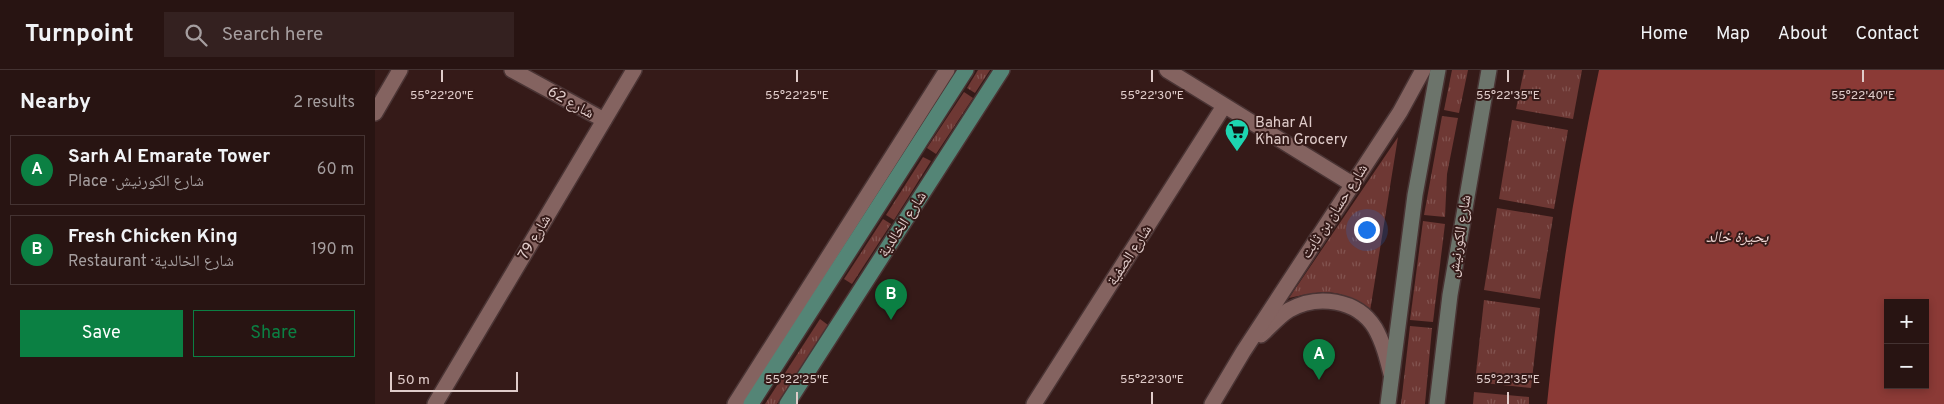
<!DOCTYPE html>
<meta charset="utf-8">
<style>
:root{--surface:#281412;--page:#342120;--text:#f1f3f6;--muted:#a59e9f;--line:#443332;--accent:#0b8043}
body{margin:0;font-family:Overpass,"Noto Naskh Arabic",sans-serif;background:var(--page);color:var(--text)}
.controls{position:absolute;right:15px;bottom:15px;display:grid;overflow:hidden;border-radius:0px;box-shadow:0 2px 8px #0003}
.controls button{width:45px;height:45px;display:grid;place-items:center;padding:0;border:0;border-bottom:1px solid var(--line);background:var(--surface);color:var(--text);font:25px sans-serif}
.scale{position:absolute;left:15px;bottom:12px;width:128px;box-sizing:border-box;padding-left:5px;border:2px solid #e0ccca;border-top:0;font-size:14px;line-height:18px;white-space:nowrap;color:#e0ccca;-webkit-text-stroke:4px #351a18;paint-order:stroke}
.you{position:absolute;left:991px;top:159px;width:18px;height:18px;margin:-12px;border:4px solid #fff;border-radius:50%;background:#1a73e8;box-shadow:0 0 0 8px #1a73e833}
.badge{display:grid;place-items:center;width:32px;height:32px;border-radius:50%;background:var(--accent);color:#fff;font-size:16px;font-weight:700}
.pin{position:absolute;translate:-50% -41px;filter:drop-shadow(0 1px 2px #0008)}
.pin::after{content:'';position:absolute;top:26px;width:18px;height:15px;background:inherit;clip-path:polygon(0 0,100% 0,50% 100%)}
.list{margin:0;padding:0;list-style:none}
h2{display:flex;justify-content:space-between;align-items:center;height:65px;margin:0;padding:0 20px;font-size:21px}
h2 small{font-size:16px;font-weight:400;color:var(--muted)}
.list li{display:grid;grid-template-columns:32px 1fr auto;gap:15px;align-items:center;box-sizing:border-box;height:70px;margin:0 10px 10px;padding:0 10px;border:1px solid var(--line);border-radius:0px}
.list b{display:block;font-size:19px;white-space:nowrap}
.list p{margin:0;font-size:16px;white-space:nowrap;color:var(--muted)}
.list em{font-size:16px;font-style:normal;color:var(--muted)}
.actions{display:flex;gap:10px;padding:15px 20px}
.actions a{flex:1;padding:11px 0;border:1px solid var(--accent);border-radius:0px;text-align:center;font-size:18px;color:var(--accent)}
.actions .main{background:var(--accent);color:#fff}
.icon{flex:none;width:28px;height:28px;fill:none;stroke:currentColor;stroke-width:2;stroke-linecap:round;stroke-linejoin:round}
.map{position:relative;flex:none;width:1569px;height:334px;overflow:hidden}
header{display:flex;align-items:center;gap:30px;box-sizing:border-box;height:70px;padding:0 25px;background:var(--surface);border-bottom:1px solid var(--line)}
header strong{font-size:24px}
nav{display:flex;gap:28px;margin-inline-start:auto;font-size:18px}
.search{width:350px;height:45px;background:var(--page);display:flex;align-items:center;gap:12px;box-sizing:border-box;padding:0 18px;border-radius:0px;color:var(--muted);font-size:19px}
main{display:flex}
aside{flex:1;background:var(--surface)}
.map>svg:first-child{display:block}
</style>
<header>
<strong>Turnpoint</strong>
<div class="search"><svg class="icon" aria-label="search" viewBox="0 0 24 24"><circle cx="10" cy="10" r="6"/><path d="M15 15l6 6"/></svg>Search here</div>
<nav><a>Home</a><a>Map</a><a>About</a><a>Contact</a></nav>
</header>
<main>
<aside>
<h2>Nearby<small>2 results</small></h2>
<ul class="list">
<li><span class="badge">A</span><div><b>Sarh Al Emarate Tower</b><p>Place · شارع الكورنيش</p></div><em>60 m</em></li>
<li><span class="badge">B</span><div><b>Fresh Chicken King</b><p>Restaurant · شارع الخالدية</p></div><em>190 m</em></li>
</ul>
<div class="actions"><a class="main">Save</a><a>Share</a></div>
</aside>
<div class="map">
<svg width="1569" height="334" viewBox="0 0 1569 334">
<defs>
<pattern id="grass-tufts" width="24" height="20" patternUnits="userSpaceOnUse" patternTransform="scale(1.25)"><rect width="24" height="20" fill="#6e3834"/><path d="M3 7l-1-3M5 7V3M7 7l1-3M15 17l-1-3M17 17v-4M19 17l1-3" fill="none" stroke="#825450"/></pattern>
</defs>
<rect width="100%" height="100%" fill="#351a18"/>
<g fill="url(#grass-tufts)">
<polygon points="603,0 615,0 600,23 592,18"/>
<polygon points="1077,0 1093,0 1084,43 1069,40"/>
<polygon points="1149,0 1207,0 1198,49 1141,39"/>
<polygon points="589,22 598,28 561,84 552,78"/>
<polygon points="1067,46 1083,48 1072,104 1070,147 1049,145"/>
<polygon points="1137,50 1193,60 1179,139 1124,129"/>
<path d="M1023,67L995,241C964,217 950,220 914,228Z"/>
<polygon points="548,87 556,91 519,150 511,145"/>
<polygon points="1122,138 1178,147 1165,229 1109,220"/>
<polygon points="508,149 516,154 477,214 469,209"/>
<polygon points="1048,151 1070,154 1058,252 1035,250"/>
<polygon points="1109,230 1165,238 1156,318 1100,312"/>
<polygon points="445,249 453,255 402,334 390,334"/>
<polygon points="1035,256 1057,258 1050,334 1026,334"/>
<polygon points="1099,322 1154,327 1154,334 1098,334"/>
</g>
<path fill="#8b3a36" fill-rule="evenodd" d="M1224,0H1569V334H1172C1183,222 1200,110 1224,0ZM1513,233H1550V315H1513Z"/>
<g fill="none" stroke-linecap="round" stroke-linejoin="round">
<defs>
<g id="street">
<polyline points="137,0 229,50"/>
<polyline points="792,0 977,114"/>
<polyline points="0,43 25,0"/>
<path d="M886,265C895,257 904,246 914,240C942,224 982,229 1000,258C1008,272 1012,288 1016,304"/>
<polyline points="60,334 259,0"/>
<polyline points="360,334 572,0"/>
<polyline points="659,334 849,36"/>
<polyline points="837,334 868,282 1025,42 1048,0"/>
</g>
<g id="secondary">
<polyline points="1013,334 1040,125 1063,0"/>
<polyline points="1062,334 1075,225 1114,0"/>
</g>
<g id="primary">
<polyline points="376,334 591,0"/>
<polyline points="412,334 627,0"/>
</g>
</defs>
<use href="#street" stroke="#4a3434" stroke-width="18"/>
<use href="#secondary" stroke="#4a3434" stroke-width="18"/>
<use href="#primary" stroke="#4a3434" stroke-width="18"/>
<use href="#street" stroke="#846360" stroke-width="15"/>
<use href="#secondary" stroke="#6c746b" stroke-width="15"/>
<use href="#primary" stroke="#548576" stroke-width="15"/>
</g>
<path fill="none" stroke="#e0ccca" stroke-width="2" d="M67,0V12M422,0V12M777,0V12M1133,0V12M1488,0V12M422,322V334M777,322V334M1133,322V334"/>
<defs>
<symbol id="supermarket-pin" viewBox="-11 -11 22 30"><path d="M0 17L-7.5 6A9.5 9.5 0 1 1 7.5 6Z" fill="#1dd5b1" stroke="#351a18"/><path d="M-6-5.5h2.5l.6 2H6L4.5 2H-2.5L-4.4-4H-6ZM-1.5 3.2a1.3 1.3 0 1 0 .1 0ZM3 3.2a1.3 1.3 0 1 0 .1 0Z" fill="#111"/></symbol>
</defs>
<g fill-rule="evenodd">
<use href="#supermarket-pin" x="848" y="47" width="28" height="38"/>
</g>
<g text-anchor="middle" stroke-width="4" stroke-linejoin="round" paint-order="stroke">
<g font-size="15" fill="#e0ccca" stroke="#351a18">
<text transform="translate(196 32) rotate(29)" y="5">شارع 62</text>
<text transform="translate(959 141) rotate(-57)" y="5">شارع حسان بن ثابت</text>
<text transform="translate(527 154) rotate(-57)" y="5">شارع الخالدية</text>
<text transform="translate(1084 166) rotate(-81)" y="5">شارع الكورنيش</text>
<text transform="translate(159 167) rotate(-59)" y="5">شارع 79</text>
<text transform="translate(754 185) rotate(-57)" y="5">شارع الصفية</text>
</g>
<g font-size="15" fill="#e0ccca" stroke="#351a18" text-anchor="start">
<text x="880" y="57">Bahar Al<tspan x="880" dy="17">Khan Grocery</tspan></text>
</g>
<g font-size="16" font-style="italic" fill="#eed5d2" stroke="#351a18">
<text x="1362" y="172">بحيرة خالد</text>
</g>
</g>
<g font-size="12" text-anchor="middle" fill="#e0ccca" stroke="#351a18" stroke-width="4" stroke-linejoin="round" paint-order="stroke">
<text x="67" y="29">55°22'20"E</text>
<text x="422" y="29">55°22'25"E</text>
<text x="777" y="29">55°22'30"E</text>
<text x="1133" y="29">55°22'35"E</text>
<text x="1488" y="29">55°22'40"E</text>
<text x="422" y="313">55°22'25"E</text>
<text x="777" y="313">55°22'30"E</text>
<text x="1133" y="313">55°22'35"E</text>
</g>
</svg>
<div class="controls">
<button>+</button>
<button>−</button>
</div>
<div class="scale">50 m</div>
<div class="you"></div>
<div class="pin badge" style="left:944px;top:310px">A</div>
<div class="pin badge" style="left:516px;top:250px">B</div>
</div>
</main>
